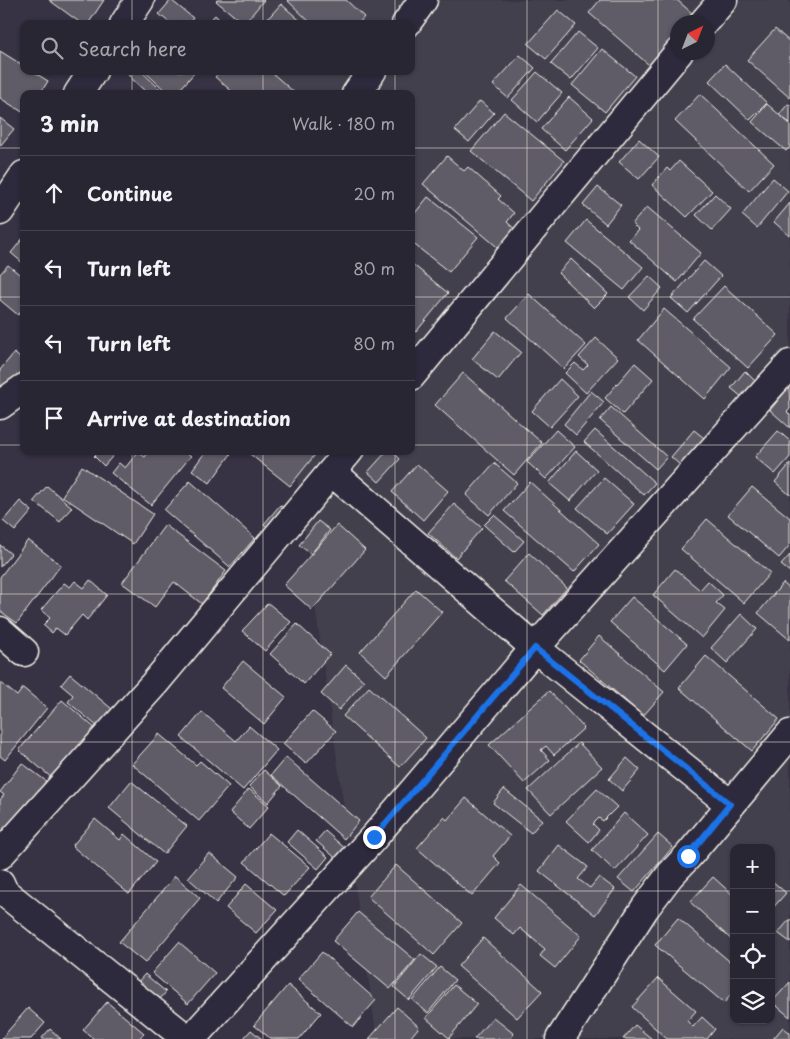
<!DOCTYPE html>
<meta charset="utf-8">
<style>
:root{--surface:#292633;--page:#312e3b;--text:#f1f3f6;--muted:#a5a5ac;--line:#45434e}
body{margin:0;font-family:"Playpen Sans",sans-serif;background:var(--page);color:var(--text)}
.controls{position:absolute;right:15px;bottom:15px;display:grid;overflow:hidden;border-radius:10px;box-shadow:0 1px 4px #0004}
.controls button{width:45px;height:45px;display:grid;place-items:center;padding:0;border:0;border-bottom:1px solid var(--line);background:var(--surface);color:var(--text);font:25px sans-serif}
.compass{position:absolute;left:670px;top:15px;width:45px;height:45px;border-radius:50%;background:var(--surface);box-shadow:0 1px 4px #0004;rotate:42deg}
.stop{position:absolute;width:15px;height:15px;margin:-11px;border:4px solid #1a73e8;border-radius:50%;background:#fff}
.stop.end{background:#1a73e8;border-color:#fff;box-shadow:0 1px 5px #0008}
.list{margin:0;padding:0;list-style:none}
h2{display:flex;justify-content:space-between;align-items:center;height:65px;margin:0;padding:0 20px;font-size:21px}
h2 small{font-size:16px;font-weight:400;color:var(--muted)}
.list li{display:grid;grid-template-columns:32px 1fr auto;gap:15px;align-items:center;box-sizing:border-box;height:75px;padding:0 20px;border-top:1px solid var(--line)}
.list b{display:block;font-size:19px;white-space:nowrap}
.list em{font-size:16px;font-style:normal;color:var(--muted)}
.icon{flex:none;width:28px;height:28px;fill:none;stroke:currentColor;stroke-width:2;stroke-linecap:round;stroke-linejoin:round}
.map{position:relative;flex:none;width:790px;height:1039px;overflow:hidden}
.search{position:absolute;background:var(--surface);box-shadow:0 1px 4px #0004;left:20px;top:20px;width:395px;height:55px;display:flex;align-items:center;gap:12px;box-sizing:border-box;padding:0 18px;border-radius:10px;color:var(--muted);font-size:19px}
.panel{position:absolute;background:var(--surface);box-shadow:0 1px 4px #0004;left:20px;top:90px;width:395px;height:365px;border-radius:10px}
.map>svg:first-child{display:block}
</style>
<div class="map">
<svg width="790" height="1039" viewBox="0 0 790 1039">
<rect width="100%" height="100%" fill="#373244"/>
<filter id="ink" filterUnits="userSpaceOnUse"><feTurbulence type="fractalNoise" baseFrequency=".02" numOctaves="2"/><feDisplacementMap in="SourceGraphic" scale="10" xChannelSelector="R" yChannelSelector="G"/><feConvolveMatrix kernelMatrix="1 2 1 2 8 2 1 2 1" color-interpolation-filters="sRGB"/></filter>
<g filter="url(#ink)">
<path fill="#433f4e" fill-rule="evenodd" d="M229,0H790V1039H377L293,451H411V94H242L239,71H411V24H232ZM678,22H708V52H678ZM734,848H771V1020H734Z"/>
<g fill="#5f5c67" stroke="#f4f1e8">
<polygon points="49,0 104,0 88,24 82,24"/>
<polygon points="171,0 193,18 188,24 171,24 159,14"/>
<polygon points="217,0 264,0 244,24 216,1"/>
<polygon points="287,0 346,0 364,17 358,24 312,24"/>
<polygon points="600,0 677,0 693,14 685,22 678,22 678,32 649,65 589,13"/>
<polygon points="281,4 304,24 263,24"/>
<polygon points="558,10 576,25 546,59 528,44"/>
<polygon points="215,15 224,24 206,24"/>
<polygon points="775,29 790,42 790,98 747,60"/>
<polygon points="578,32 598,48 571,80 551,64"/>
<polygon points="602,49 635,76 605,112 572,85"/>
<polygon points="0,51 24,66 24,71 32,71 48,81 40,94 24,94 24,113 0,98"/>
<polygon points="520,55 535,68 508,98 493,85"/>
<polygon points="725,64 767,103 750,120 709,81"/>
<polygon points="131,71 141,71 160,89 155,94 148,94 128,75"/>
<polygon points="144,71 194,71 195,72 176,94 169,94"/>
<polygon points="220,71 270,71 296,94 235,94 215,77"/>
<polygon points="537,72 562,93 537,122 512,100"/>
<polygon points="700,94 774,164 749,191 675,121"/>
<polygon points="569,97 593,118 565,150 541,129"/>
<polygon points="480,101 494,113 469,142 455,130"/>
<polygon points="767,104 790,124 790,147 786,151 752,122"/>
<polygon points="788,104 790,105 790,123 779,115"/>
<polygon points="504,112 564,161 531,201 471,151"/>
<polygon points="0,118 14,129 0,146"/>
<polygon points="639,139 659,157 639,179 619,162"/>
<polygon points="447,156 464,171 468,167 501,196 498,199 514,213 507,222 518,232 502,251 423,184"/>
<polygon points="679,161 712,191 687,217 652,185 667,168 670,171"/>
<polygon points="773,178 788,191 757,228 742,215"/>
<polygon points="598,187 621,205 606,224 583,205"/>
<polygon points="715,194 731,209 712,230 696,215"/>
<polygon points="428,197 478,237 449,272 411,242 411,218"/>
<polygon points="790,203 790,236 774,222"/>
<polygon points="647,207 701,253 677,282 629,240 638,230 632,224"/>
<polygon points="586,220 643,267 624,290 567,243"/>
<polygon points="24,237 24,264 11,253"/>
<polygon points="571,259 608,294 594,308 558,273"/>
<polygon points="704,261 721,276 688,313 671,298"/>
<polygon points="411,263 448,293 416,332 411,328"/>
<polygon points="8,265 24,278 24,308 18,315 0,300 0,274"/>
<polygon points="649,276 662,288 643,310 629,297"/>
<polygon points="724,286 778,335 748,368 693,319"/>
<polygon points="529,294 586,345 564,369 507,318"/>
<polygon points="664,309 731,367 705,399 638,340"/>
<polygon points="495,331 521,352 498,380 472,359"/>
<polygon points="596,338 618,358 586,393 565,373 575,363 583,370 588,365 579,357"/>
<polygon points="14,353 24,361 24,368 3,393 0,391 0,370"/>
<polygon points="635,363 653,379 623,414 605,398"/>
<polygon points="745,371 756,382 743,398 731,388"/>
<polygon points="463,373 542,443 514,475 435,405"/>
<polygon points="560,379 578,396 550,427 532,411"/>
<polygon points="789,387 790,409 787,412 790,415 790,428 770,410"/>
<polygon points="591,391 604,402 576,435 564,424"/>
<polygon points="611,407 667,457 656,469 600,420"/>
<polygon points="556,430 575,447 546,479 527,462"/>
<polygon points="595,430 655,483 644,495 584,442"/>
<polygon points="694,430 704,438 680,465 671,457"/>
<polygon points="778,431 790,441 790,457 775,474 755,457"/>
<polygon points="99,451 117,451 104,466 94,456"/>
<polygon points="149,451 185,451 191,456 151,505 111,473 119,463 125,468 138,452 145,457"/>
<polygon points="206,451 233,451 210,483 192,470"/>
<polygon points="246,451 318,451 290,486"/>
<polygon points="387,451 392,451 400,459 379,482 368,472"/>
<polygon points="576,451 597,470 570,501 549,483"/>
<polygon points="494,463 517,483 489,515 466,495"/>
<polygon points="417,464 448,491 423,520 392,492"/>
<polygon points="790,464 790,495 775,482"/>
<polygon points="82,466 153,514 133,544 62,496"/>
<polygon points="604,478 634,504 607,534 577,508"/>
<polygon points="190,481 255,538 230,567 164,510"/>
<polygon points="530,482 599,544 574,572 504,511"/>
<polygon points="47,486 72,507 60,522 34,501"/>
<polygon points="752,487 790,518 790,545 779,558 728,515"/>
<polygon points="20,501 32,511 15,531 3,521"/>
<polygon points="454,504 482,528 456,558 428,533"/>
<polygon points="280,505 287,510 270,530 264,524"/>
<polygon points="494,515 524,541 514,552 484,525"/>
<polygon points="707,519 770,573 744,603 681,549"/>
<polygon points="318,521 330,530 311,554 299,545"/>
<polygon points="165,525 226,571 202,604 174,582 155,607 122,583"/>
<polygon points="337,525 365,550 312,610 284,585"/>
<polygon points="28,540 61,565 17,623 0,611 0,577"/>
<polygon points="0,545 11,554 0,567"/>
<polygon points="529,553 567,588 543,615 504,581"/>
<polygon points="790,555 790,572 781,565"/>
<polygon points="675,569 700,590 708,581 723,595 716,603 725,610 702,638 653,595"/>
<polygon points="90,580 107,595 87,620 82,615 65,635 56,628 52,633 43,625 50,618 41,610 64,583 70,587 75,581 84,588"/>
<polygon points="783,583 790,589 790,640 758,613"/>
<polygon points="416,589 442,612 386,676 360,652"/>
<polygon points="632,597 687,644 665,670 610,622"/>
<polygon points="268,603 291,622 265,651 242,631"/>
<polygon points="741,614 757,629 727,663 711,648"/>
<polygon points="297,624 330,654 304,684 270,654"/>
<polygon points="599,636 664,692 643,716 579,660"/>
<polygon points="706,656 779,719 752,751 679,688"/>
<polygon points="243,661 286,697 264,724 221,688"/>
<polygon points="346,665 364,681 339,710 321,694"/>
<polygon points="70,674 112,709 98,727 68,702 73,695 61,685"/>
<polygon points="0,682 17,696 23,688 47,708 5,760 0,756"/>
<polygon points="369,687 426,738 400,767 343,716"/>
<polygon points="549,691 584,728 554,755 546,746 541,750 550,760 524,783 489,745"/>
<polygon points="62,700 96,729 53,779 19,750"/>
<polygon points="312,711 336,731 306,764 283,744"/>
<polygon points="202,712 236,741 249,726 277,750 243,790 181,737"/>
<polygon points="159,734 196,765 200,761 229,786 199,821 132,764"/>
<polygon points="579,743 602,767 551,814 528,790"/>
<polygon points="286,757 359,821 344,839 271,775"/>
<polygon points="627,758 640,770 622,791 609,779"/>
<polygon points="22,763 46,781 0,844 0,800 4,795 0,792"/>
<polygon points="264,770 282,786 268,803 249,786"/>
<polygon points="131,781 187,826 164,854 109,808"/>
<polygon points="249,789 269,806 249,829 230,812"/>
<polygon points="504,789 542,820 531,833 493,803"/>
<polygon points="597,789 617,807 603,821 599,818 593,824 599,830 589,842 566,821"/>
<polygon points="466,798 510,836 493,856 500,863 472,896 417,848 444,817 447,820"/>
<polygon points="624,813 648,835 615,871 592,850"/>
<polygon points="95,819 120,840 124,834 156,862 129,894 72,846"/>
<polygon points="297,830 328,857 318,869 287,842"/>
<polygon points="325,831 348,851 339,861 316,841"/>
<polygon points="269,833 310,867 284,896 244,862"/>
<polygon points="658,834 673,847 634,892 618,879"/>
<polygon points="559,845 588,867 578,879 590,888 599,877 615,889 595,915 539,871"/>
<polygon points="209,853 238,877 216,903 188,878"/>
<polygon points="396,865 462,923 434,955 368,897"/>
<polygon points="175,876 200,898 145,963 119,942"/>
<polygon points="713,877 734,896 734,942 690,902"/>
<polygon points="771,880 786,893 771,910"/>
<polygon points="246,884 277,910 256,933 226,908"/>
<polygon points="521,885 581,936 555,968 540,956 545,949 520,928 514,935 494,918"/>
<polygon points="358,912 415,960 390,989 333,941"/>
<polygon points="678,918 734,965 734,991 724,1003 655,945"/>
<polygon points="790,919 790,942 778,933"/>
<polygon points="483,938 542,991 517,1018 458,966"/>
<polygon points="179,942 215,973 188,1004 152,973"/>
<polygon points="322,952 376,1000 353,1027 298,979"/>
<polygon points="421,954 437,967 409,1000 394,987"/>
<polygon points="440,967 455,980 428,1013 412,1000"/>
<polygon points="145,974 166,992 155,1005 134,986"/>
<polygon points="658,978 696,1011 687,1021 693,1027 702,1017 715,1029 707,1039 667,1039 632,1007"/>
<polygon points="790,982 790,1017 772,1002"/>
<polygon points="288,985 321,1013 299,1039 271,1039 254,1025"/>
<polygon points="454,985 477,1004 449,1038 426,1018"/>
<polygon points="107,1002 144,1033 139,1039 94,1039 83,1030"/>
<polygon points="397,1007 419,1027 409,1039 369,1039"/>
<polygon points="28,1008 45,1023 31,1039 1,1039"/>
<polygon points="493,1017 514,1034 510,1039 474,1039"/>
<polygon points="635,1025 652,1039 623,1039"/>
<polygon points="783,1027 790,1033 790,1039 773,1039"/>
<polygon points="50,1029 61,1039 41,1039"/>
<polygon points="251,1030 262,1039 243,1039"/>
</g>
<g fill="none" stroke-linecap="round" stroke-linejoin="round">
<defs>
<g id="minor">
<polyline points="704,22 723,0"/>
<polyline points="124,24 140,0"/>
<polyline points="406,24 423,0"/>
<polyline points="78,94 93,71"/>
<polyline points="356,94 372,71"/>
<polyline points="0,211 24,175"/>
<polyline points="411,376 679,52"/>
<polyline points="0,405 24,388"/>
<polyline points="332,472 535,648 730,804"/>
<polyline points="0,631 24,652"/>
<polyline points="0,855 154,684 349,451"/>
<polyline points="0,883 4,892 187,1039"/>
<polyline points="191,1039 374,837 535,648 790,364"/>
<polyline points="560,1039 645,908 670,875 689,855 790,734"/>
</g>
</defs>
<use href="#minor" stroke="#f4f1e8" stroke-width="31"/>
<use href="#minor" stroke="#2f2a3d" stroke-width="28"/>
</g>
</g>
<g fill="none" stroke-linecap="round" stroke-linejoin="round" filter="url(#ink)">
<polyline stroke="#1a73e8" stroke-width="6" points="374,837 535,648 730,804 688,856"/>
</g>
<path fill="none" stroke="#f4f1e8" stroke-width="1" stroke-opacity="0.55" d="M132,0V24M263,0V24M395,0V24M527,0V1039M658,0V1039M132,71V94M263,71V94M395,71V94M0,148H24M411,148H790M0,297H24M411,297H790M0,445H24M411,445H790M132,451V1039M263,451V1039M395,451V1039M0,594H790M0,742H790M0,891H734M771,891H790"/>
</svg>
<div class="controls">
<button>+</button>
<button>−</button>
<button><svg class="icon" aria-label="locate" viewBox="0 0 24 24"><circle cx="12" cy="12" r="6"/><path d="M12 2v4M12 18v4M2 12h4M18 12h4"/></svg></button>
<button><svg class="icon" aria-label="layers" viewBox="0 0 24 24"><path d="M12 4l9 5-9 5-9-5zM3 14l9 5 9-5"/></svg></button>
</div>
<svg class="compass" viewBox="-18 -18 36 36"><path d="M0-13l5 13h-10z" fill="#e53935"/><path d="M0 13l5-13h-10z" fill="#a5a5ac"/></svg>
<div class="stop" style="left:688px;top:856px"></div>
<div class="stop end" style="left:374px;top:837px"></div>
<div class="search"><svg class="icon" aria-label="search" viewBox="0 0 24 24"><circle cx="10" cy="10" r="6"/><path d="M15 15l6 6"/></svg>Search here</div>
<section class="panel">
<h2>3 min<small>Walk · 180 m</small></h2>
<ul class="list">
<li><svg class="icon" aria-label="ahead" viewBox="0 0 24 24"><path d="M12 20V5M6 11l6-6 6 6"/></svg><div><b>Continue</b></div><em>20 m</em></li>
<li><svg class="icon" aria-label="left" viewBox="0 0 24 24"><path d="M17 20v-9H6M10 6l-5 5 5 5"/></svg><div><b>Turn left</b></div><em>80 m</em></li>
<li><svg class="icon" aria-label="left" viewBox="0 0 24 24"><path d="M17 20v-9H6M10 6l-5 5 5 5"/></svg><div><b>Turn left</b></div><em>80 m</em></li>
<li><svg class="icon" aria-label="arrive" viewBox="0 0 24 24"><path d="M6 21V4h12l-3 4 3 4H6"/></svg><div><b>Arrive at destination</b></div></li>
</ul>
</section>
</div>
